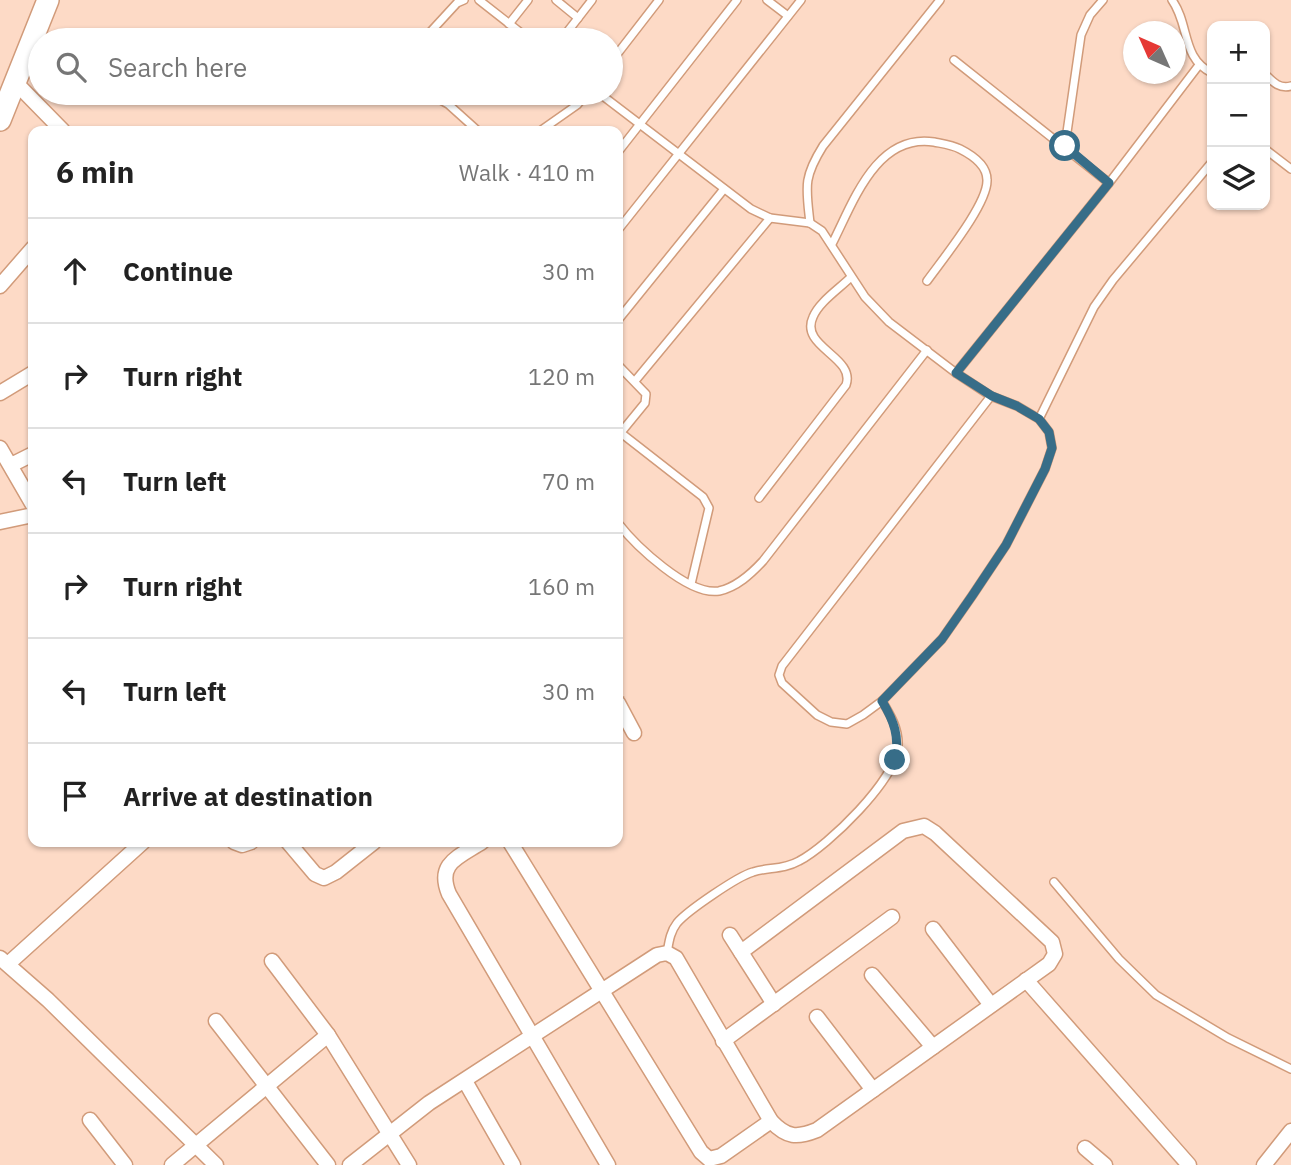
<!DOCTYPE html>
<meta charset="utf-8">
<style>
:root{--surface:#fff;--page:#f2f2f2;--text:#222;--muted:#767676;--line:#e0e0e0}
body{margin:0;font-family:"IBM Plex Sans",sans-serif;background:var(--page);color:var(--text)}
.controls{position:absolute;right:21px;top:21px;display:grid;overflow:hidden;border-radius:14px;box-shadow:0 2px 5px #0004}
.controls button{width:63px;height:63px;display:grid;place-items:center;padding:0;border:0;border-bottom:2px solid var(--line);background:var(--surface);color:var(--text);font:35px sans-serif}
.compass{position:absolute;left:1123px;top:21px;width:63px;height:63px;border-radius:50%;background:var(--surface);box-shadow:0 2px 5px #0004;rotate:315deg}
.stop{position:absolute;width:21px;height:21px;margin:-16px;border:5px solid #376d88;border-radius:50%;background:#fff}
.stop.end{background:#376d88;border-color:#fff;box-shadow:0 2px 7px #0008}
.list{margin:0;padding:0;list-style:none}
h2{display:flex;justify-content:space-between;align-items:center;height:91px;margin:0;padding:0 28px;font-size:30px}
h2 small{font-size:23px;font-weight:400;color:var(--muted)}
.list li{display:grid;grid-template-columns:46px 1fr auto;gap:21px;align-items:center;box-sizing:border-box;height:105px;padding:0 28px;border-top:2px solid var(--line)}
.list b{display:block;font-size:26px;white-space:nowrap}
.list em{font-size:23px;font-style:normal;color:var(--muted)}
.icon{flex:none;width:38px;height:38px;fill:none;stroke:currentColor;stroke-width:2;stroke-linecap:round;stroke-linejoin:round}
.map{position:relative;flex:none;width:1291px;height:1165px;overflow:hidden}
.search{position:absolute;background:var(--surface);box-shadow:0 2px 5px #0004;left:28px;top:28px;width:595px;height:77px;display:flex;align-items:center;gap:18px;box-sizing:border-box;padding:0 24px;border-radius:38px;color:var(--muted);font-size:26px}
.panel{position:absolute;background:var(--surface);box-shadow:0 2px 5px #0004;left:28px;top:126px;width:595px;height:721px;border-radius:14px}
.map>svg:first-child{display:block}
</style>
<div class="map">
<svg width="1291" height="1165" viewBox="0 0 1291 1165">
<rect width="100%" height="100%" fill="#fddac6"/>
<g fill="none" stroke-linecap="round" stroke-linejoin="round">
<defs>
<g id="service">
<polyline points="479,0 530,40"/>
<polyline points="556,0 578,18"/>
<polyline points="767,0 788,16"/>
<path d="M1172,0C1190,25 1181,58 1212,73"/>
<polyline points="509,24 528,0"/>
<polyline points="423,40 457,3 464,0"/>
<polyline points="561,40 592,0"/>
<polyline points="954,60 1109,183"/>
<polyline points="611,62 659,0"/>
<path d="M1265,74C1273,82 1279,89 1291,86"/>
<polyline points="428,93 448,104 478,131"/>
<polyline points="599,93 751,209 770,218 810,223 822,231 865,297 889,322 956,373 991,396 1017,406 1039,419 1049,432 1052,448 1045,469 1006,545 972,596 942,639 882,701 863,715 847,724 831,722 817,715 782,683 779,675 782,666 991,396"/>
<polyline points="540,131 577,105 587,93"/>
<polyline points="1065,146 1081,35 1090,15 1103,0"/>
<polyline points="1265,149 1291,169"/>
<polyline points="618,152 737,0"/>
<path d="M810,223C806,187 803,178 823,146L940,0"/>
<polyline points="618,230 801,0"/>
<path d="M832,244C853,203 876,133 934,142C944,144 952,145 960,149C972,155 987,165 987,180C988,204 942,260 927,281"/>
<polyline points="618,320 724,189"/>
<polyline points="618,365 646,394 645,403 618,436"/>
<polyline points="956,373 1109,183 1199,65"/>
<polyline points="635,381 770,218"/>
<polyline points="1039,419 1094,307 1113,280 1212,162"/>
<polyline points="621,433 703,497 709,508 691,584"/>
<path d="M759,498L846,385C856,357 799,347 813,317C819,302 839,289 851,277"/>
<path d="M618,523C635,545 688,596 719,591C737,587 751,574 763,561L927,350"/>
<polyline points="1054,882 1119,959 1156,995 1228,1038 1291,1069"/>
<path d="M667,953C669,942 670,932 677,923C687,911 738,876 753,872C768,867 783,870 799,861C828,846 897,779 898,746C899,729 890,714 882,701"/>
</g>
<g id="minor">
<polyline points="15,82 63,131"/>
<polyline points="0,286 33,248"/>
<polyline points="0,393 33,373"/>
<polyline points="0,448 33,505"/>
<polyline points="11,465 33,454"/>
<polyline points="0,522 33,515"/>
<polyline points="618,703 634,733"/>
<polyline points="234,842 242,845 251,842"/>
<polyline points="288,842 315,874 324,878 336,872 374,842"/>
<path d="M482,842C459,857 436,863 449,894L608,1165"/>
<polyline points="510,842 701,1152 709,1159 721,1156 771,1121"/>
<polyline points="933,929 991,1005"/>
<polyline points="730,935 774,1004"/>
<polyline points="0,958 48,1000 216,1165"/>
<polyline points="272,961 328,1035 409,1165"/>
<polyline points="8,964 143,842"/>
<polyline points="872,975 933,1047"/>
<polyline points="1026,980 1189,1165"/>
<polyline points="817,1017 873,1090"/>
<polyline points="216,1021 328,1165"/>
<polyline points="723,1041 892,917"/>
<polyline points="465,1081 513,1165"/>
<polyline points="90,1120 125,1165"/>
<polyline points="1085,1148 1105,1165"/>
<polyline points="172,1165 328,1035"/>
<path d="M350,1165L429,1103L657,955L667,953L676,958L771,1121C787,1138 797,1138 817,1130L1049,964L1055,954L1052,942L935,833L924,826L903,831L741,952"/>
<polyline points="1264,1165 1291,1131"/>
</g>
<polyline id="primary" points="0,120 48,0"/>
</defs>
<use href="#service" stroke="#d19b7a" stroke-width="10"/>
<use href="#minor" stroke="#d19b7a" stroke-width="17"/>
<use href="#primary" stroke="#d19b7a" stroke-width="24"/>
<use href="#service" stroke="#fff" stroke-width="7"/>
<use href="#minor" stroke="#fff" stroke-width="14"/>
<use href="#primary" stroke="#fff" stroke-width="21"/>
</g>
<g fill="none" stroke-linecap="round" stroke-linejoin="round">
<path stroke="#376d88" stroke-width="9" d="M895,760C900,737 894,721 882,701L942,639L972,596L1006,545L1045,469L1052,448L1049,432L1039,419L1017,406L992,396L956,373L1109,183L1065,146"/>
</g>
</svg>
<div class="controls">
<button>+</button>
<button>−</button>
<button><svg class="icon" aria-label="layers" viewBox="0 0 24 24"><path d="M12 4l9 5-9 5-9-5zM3 14l9 5 9-5"/></svg></button>
</div>
<svg class="compass" viewBox="-18 -18 36 36"><path d="M0-13l5 13h-10z" fill="#e53935"/><path d="M0 13l5-13h-10z" fill="#767676"/></svg>
<div class="stop" style="left:1065px;top:146px"></div>
<div class="stop end" style="left:895px;top:760px"></div>
<div class="search"><svg class="icon" aria-label="search" viewBox="0 0 24 24"><circle cx="10" cy="10" r="6"/><path d="M15 15l6 6"/></svg>Search here</div>
<section class="panel">
<h2>6 min<small>Walk · 410 m</small></h2>
<ul class="list">
<li><svg class="icon" aria-label="ahead" viewBox="0 0 24 24"><path d="M12 20V5M6 11l6-6 6 6"/></svg><div><b>Continue</b></div><em>30 m</em></li>
<li><svg class="icon" aria-label="right" viewBox="0 0 24 24"><path d="M7 20v-9h11M14 6l5 5-5 5"/></svg><div><b>Turn right</b></div><em>120 m</em></li>
<li><svg class="icon" aria-label="left" viewBox="0 0 24 24"><path d="M17 20v-9H6M10 6l-5 5 5 5"/></svg><div><b>Turn left</b></div><em>70 m</em></li>
<li><svg class="icon" aria-label="right" viewBox="0 0 24 24"><path d="M7 20v-9h11M14 6l5 5-5 5"/></svg><div><b>Turn right</b></div><em>160 m</em></li>
<li><svg class="icon" aria-label="left" viewBox="0 0 24 24"><path d="M17 20v-9H6M10 6l-5 5 5 5"/></svg><div><b>Turn left</b></div><em>30 m</em></li>
<li><svg class="icon" aria-label="arrive" viewBox="0 0 24 24"><path d="M6 21V4h12l-3 4 3 4H6"/></svg><div><b>Arrive at destination</b></div></li>
</ul>
</section>
</div>
